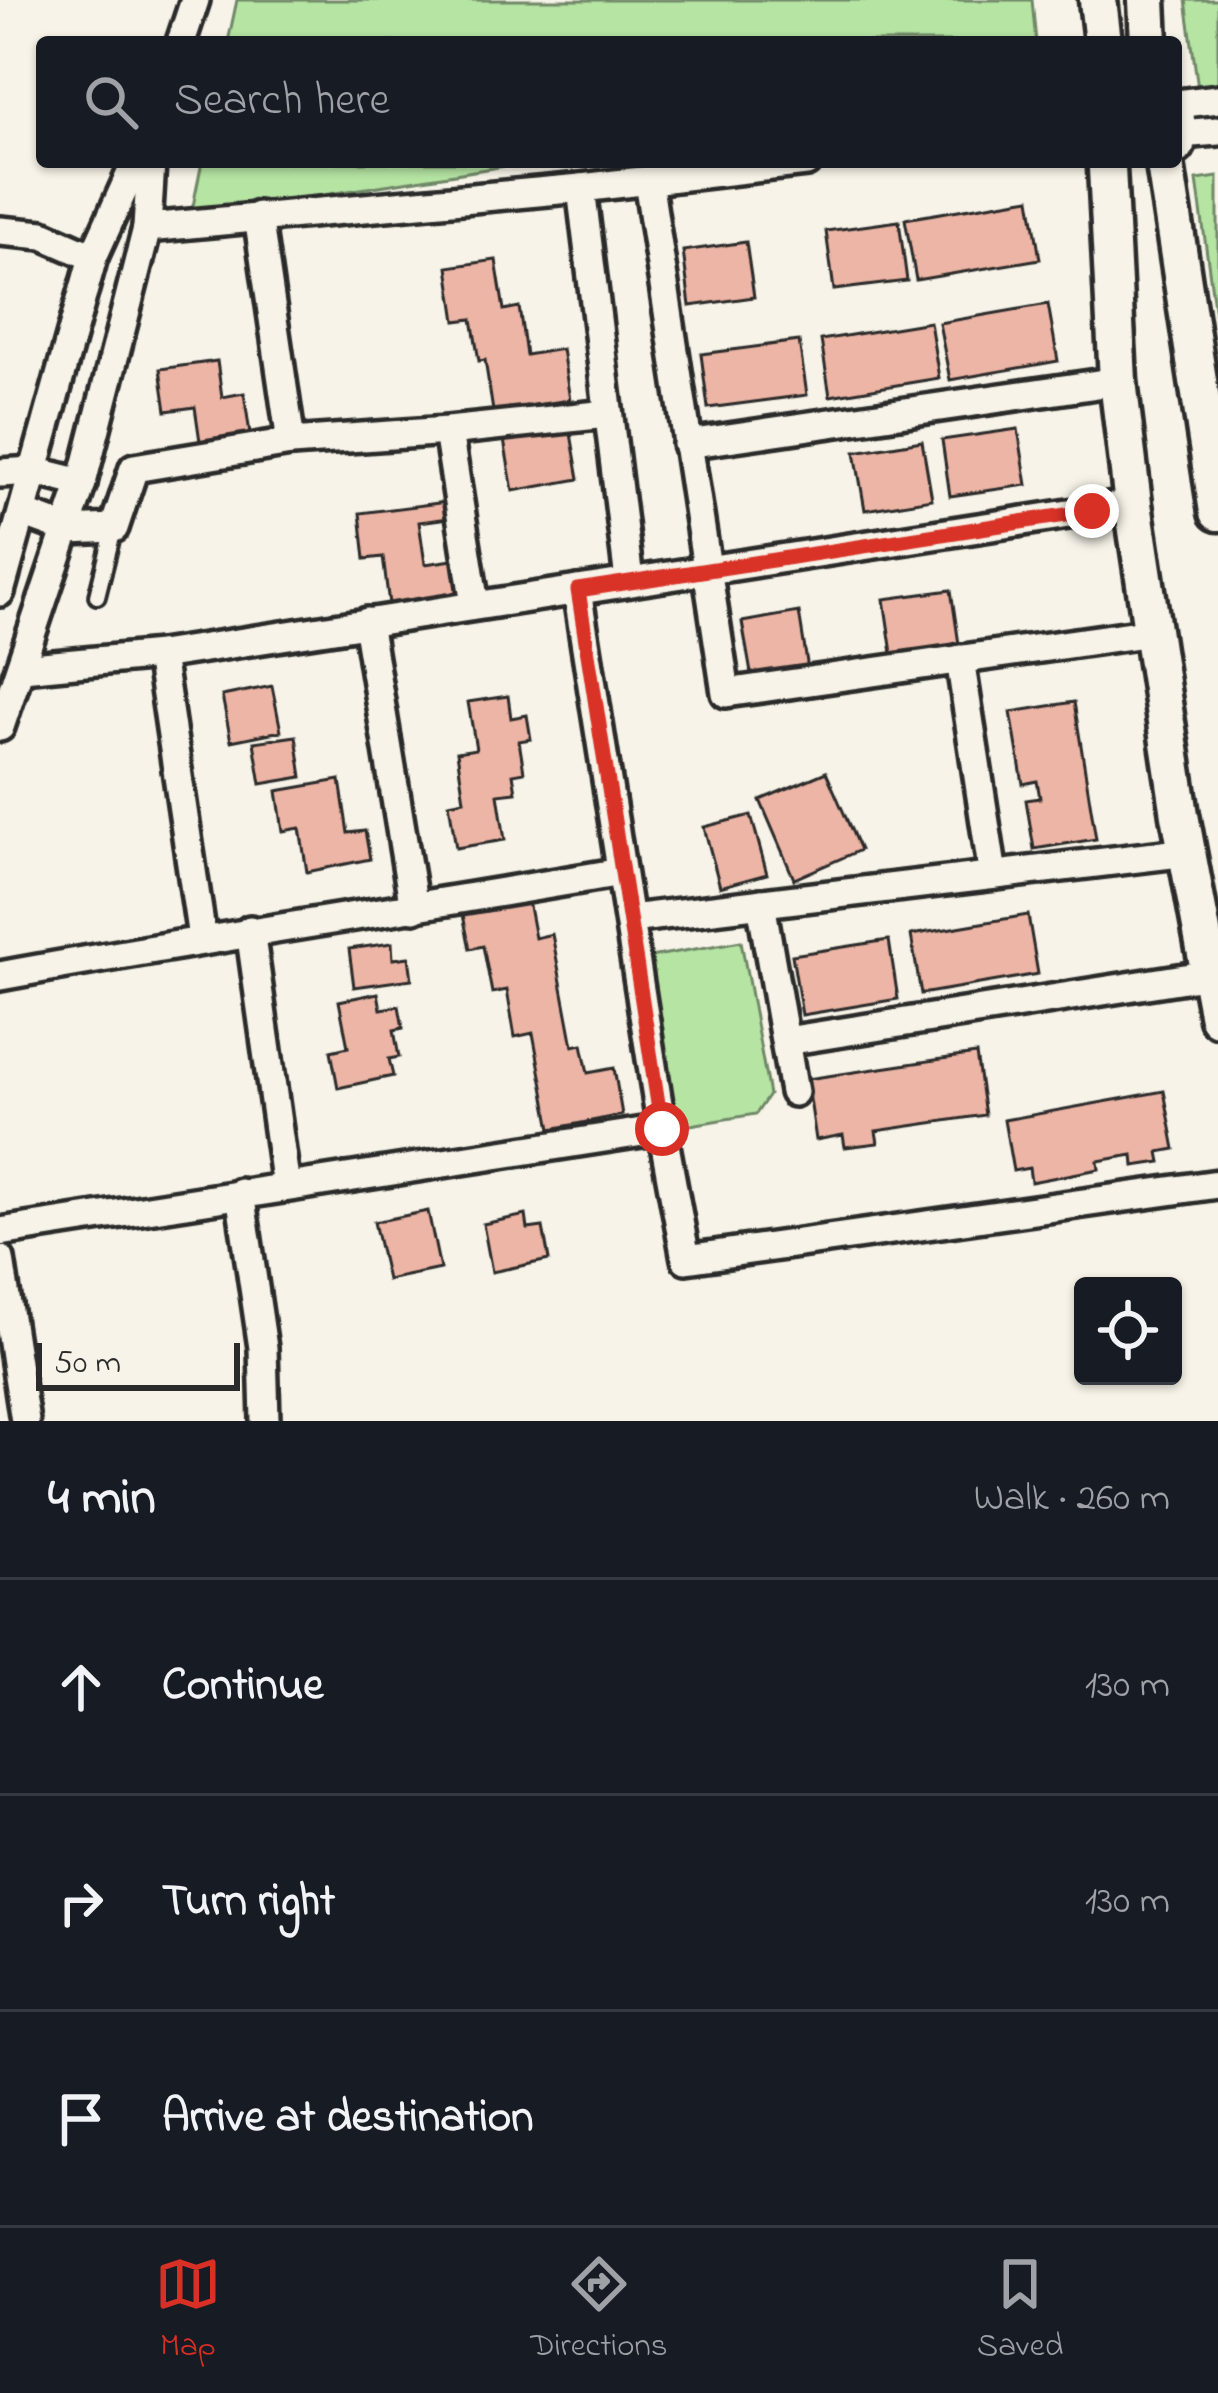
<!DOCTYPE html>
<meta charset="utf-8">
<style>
:root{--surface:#171b24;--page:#242831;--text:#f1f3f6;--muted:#9ea1a6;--line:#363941;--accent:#d93025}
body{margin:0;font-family:"Indie Flower",sans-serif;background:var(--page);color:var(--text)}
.controls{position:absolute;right:36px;bottom:36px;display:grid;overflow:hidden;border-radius:12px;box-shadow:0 3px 9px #0004}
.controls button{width:108px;height:108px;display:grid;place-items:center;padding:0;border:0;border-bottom:3px solid var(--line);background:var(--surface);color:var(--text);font:60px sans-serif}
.scale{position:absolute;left:36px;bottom:30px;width:204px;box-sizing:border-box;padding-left:12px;border:6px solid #2b2b2b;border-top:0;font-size:33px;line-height:42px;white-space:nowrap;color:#2b2b2b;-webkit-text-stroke:9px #f7f3e8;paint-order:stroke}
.stop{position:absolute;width:36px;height:36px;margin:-27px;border:9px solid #d93025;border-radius:50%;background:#fff}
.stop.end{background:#d93025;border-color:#fff;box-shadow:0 3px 12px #0008}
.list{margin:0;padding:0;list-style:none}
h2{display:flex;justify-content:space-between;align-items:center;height:156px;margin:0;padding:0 48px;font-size:51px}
h2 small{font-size:39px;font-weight:400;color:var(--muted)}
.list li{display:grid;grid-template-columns:78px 1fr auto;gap:36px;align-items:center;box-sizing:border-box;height:216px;padding:0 48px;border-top:3px solid var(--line)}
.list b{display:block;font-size:45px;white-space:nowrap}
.list em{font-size:39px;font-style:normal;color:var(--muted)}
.icon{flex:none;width:66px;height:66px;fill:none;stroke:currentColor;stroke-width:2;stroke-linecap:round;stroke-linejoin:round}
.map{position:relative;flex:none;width:1218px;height:1421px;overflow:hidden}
.search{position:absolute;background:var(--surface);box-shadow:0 3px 9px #0004;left:36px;right:36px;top:36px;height:132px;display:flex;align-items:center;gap:30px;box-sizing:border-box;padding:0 42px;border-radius:12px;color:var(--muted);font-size:45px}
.sheet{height:804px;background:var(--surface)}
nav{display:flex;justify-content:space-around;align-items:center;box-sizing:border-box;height:168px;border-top:3px solid var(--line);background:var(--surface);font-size:33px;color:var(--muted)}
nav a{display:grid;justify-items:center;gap:6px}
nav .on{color:var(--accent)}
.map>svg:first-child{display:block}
</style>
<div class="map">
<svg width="1218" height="1421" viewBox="0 0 1218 1421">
<rect width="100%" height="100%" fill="#f7f3e8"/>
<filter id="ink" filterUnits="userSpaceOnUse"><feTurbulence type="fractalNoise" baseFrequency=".00833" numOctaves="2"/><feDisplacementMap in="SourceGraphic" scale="24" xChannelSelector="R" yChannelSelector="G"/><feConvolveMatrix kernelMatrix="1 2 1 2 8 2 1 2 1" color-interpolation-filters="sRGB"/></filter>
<g filter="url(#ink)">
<g fill="#b5e4a3" stroke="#708867" stroke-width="3">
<polygon points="237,0 1032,0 1036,42 228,42"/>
<polygon points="1186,0 1218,0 1218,93 1199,96"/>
<polygon points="202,162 530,162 191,216"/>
<polygon points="1218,177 1218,337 1197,180"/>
<polygon points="741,941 769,1095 756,1114 667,1129 644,958"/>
</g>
<g fill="#edb5a5" stroke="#2b2b2b" stroke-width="3">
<polygon points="1030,198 1040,259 916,280 905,219"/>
<polygon points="899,221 907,281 834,290 826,231"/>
<polygon points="746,242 754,297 690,306 683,251"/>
<polygon points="496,260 504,310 519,307 526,355 562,349 570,400 493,411 485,360 479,361 472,319 456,321 448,267"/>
<polygon points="1048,304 1058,361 950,380 939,323"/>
<polygon points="930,322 939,378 830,396 821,340"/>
<polygon points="799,341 807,395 708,408 701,354"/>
<polygon points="217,361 222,397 244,393 252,447 202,455 195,407 166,411 160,369"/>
<polygon points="570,428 579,479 513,491 504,440"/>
<polygon points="1018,429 1027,485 950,496 942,440"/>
<polygon points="922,441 932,499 865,510 855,452"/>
<polygon points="447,502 449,518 419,522 425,564 453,560 458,595 389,604 383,557 365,559 360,513"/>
<polygon points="951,590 960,651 893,660 884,599"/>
<polygon points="799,612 808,669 752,679 742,622"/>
<polygon points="272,686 281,731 231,741 222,696"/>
<polygon points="508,696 511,718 527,715 531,739 519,741 524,772 513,774 516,792 498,794 505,840 456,848 449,803 464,800 457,752 476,749 468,702"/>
<polygon points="1074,702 1096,839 1034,849 1026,800 1040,798 1037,781 1023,784 1011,712"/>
<polygon points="296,736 302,777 261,784 254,742"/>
<polygon points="826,772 860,850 794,879 760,800"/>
<polygon points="340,780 348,833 365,831 370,859 307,872 300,828 283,831 277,791"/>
<polygon points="751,815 767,874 720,887 704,827"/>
<polygon points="527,896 535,938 552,934 573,1046 582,1044 588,1073 614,1068 622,1115 551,1129 533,1033 515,1037 507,990 492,993 483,946 470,949 461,905"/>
<polygon points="1028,915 1038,974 921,994 911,935"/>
<polygon points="889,940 898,999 802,1015 792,955"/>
<polygon points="392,943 393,959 409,957 412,979 354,987 349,949"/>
<polygon points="378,993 381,1009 399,1006 403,1028 394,1030 399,1057 389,1059 393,1076 338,1088 331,1051 348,1047 339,1001"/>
<polygon points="976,1054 985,1115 876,1131 878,1143 845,1147 843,1135 816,1140 807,1079"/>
<polygon points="1164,1091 1175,1149 1159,1152 1161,1162 1134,1166 1133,1155 1098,1161 1099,1169 1031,1182 1029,1168 1013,1171 1004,1120"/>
<polygon points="428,1211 440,1269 387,1280 374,1222"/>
<polygon points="526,1215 528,1229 543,1227 549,1260 492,1272 483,1224"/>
</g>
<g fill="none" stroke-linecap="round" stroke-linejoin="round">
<defs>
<polyline id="service" points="97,596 114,528"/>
<g id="minor">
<polyline points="181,42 195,0"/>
<polyline points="1176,104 1218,99"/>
<polyline points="1179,134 1218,131"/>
<polyline points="648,180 726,693 1152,632"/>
<polyline points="581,188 629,580"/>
<polyline points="258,216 291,442"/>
<polyline points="147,228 581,188 806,162"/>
<polyline points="0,231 43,235 93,257"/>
<polyline points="448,431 475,605"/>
<polyline points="687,444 1118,381"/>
<polyline points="0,473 34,471 82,483"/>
<polyline points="23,513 69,530 114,528 134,468 291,442 448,431 607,414"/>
<polyline points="577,590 662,1129 686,1259 1218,1184"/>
<polyline points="0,592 93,257 136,162"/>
<polyline points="367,622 414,908"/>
<polyline points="160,655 202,938"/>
<polyline points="960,659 993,875"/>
<polyline points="22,668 160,655 1133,504"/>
<polyline points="0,727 82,483 147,228 151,162"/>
<polyline points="761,903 794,1092"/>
<polyline points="630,919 1188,852"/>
<polyline points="250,930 286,1187"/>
<path d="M0,976C207,938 414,908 621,872"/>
<polyline points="786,1041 1210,974"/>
<polyline points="240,1193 263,1348 265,1421"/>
<polyline points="0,1232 662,1129"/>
<polyline points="0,1259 25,1421"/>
</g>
<g id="tertiary">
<polyline points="1098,0 1103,42"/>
<polyline points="1147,0 1149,42"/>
<polyline points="1176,119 1176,145"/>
<polyline points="1165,164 1218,512"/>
<polyline points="1107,168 1118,381 1133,504 1180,815 1218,1018"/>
</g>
</defs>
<use href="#service" stroke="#2b2b2b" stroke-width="22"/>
<use href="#minor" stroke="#2b2b2b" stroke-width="36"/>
<use href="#tertiary" stroke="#2b2b2b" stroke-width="45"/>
<use href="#service" stroke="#f7f3e8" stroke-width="14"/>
<use href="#minor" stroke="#f7f3e8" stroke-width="27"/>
<use href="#tertiary" stroke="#f7f3e8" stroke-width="36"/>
</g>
</g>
<g fill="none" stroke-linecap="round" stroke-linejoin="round" filter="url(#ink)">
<polyline stroke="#d93025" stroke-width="15" points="662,1129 578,590 1092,511"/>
</g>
</svg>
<div class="controls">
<button><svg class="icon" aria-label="locate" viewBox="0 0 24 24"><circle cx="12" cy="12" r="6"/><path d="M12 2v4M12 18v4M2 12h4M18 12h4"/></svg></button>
</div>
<div class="scale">50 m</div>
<div class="stop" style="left:662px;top:1129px"></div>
<div class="stop end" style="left:1092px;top:511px"></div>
<div class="search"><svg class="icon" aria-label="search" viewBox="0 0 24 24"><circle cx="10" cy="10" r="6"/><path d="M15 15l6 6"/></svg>Search here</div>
</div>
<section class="sheet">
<h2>4 min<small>Walk · 260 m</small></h2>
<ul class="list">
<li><svg class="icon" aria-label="ahead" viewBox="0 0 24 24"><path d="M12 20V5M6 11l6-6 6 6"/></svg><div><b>Continue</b></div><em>130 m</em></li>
<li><svg class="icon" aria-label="right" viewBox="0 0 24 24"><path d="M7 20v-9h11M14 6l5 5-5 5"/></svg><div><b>Turn right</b></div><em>130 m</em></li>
<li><svg class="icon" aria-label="arrive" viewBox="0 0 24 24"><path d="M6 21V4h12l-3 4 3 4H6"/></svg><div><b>Arrive at destination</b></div></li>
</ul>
</section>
<nav>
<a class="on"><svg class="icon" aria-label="map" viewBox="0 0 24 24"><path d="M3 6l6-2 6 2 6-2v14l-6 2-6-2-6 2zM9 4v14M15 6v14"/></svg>Map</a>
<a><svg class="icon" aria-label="directions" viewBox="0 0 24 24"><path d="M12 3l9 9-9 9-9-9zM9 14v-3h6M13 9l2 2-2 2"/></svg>Directions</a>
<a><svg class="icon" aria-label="saved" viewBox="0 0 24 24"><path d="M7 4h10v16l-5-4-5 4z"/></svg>Saved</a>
</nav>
